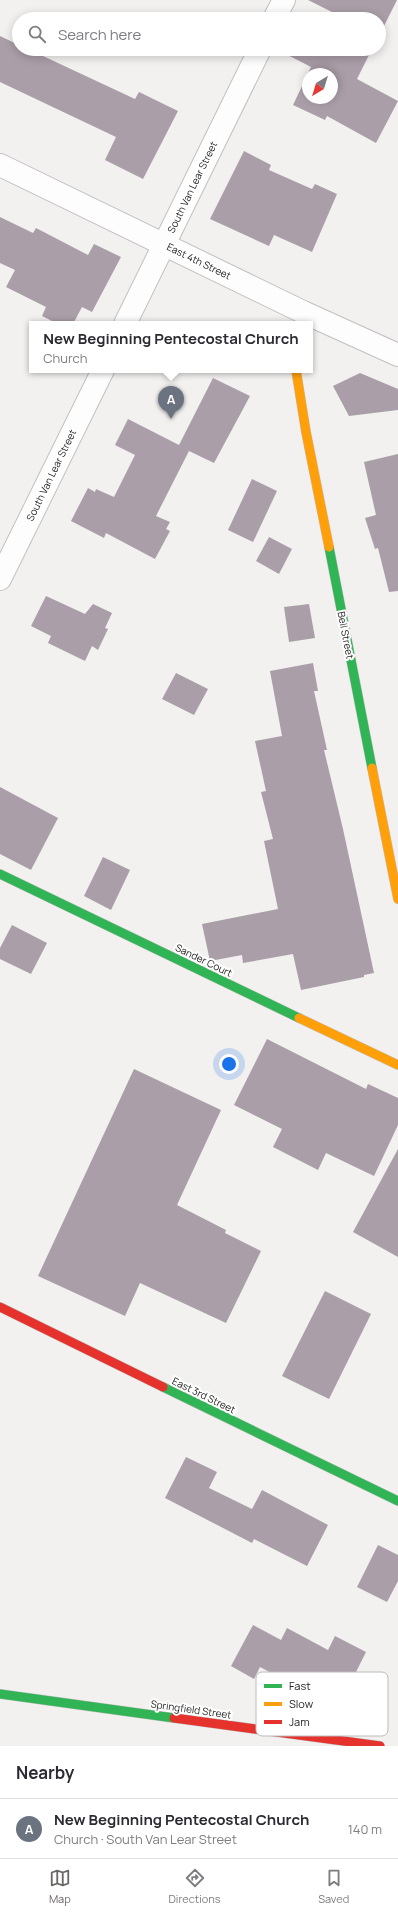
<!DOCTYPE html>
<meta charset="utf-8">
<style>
:root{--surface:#fff;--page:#f2f2f3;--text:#2b2b33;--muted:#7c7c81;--line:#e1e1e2;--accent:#6a6867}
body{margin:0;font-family:Manrope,sans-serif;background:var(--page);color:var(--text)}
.compass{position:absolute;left:302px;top:68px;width:36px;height:36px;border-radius:50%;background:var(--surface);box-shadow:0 2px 10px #0003;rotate:218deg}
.you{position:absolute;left:229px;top:1064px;width:14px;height:14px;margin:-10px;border:3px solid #fff;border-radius:50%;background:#1a73e8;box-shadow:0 0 0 6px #1a73e833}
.badge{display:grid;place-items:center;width:26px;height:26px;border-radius:50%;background:var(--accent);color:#fff;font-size:13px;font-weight:700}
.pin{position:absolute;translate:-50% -33px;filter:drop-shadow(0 1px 2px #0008)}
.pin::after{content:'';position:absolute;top:21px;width:14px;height:12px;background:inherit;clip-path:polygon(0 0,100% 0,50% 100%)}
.popup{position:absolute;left:29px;top:321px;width:284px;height:52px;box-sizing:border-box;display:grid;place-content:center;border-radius:0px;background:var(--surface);filter:drop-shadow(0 1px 3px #0005);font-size:13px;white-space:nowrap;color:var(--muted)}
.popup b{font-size:15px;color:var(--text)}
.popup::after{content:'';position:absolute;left:50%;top:100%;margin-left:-8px;border:8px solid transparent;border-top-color:var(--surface)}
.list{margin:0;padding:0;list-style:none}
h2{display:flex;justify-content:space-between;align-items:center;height:52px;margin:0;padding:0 16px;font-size:17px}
h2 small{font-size:13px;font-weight:400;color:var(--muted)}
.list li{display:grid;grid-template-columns:26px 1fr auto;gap:12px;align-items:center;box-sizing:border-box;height:60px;padding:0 16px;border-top:1px solid var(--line)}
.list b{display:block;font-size:15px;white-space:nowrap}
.list p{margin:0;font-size:13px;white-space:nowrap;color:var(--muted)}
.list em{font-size:13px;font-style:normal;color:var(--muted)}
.icon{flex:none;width:22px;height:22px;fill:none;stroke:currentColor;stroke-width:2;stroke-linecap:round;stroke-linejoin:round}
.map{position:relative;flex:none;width:398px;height:1746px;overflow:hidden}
.search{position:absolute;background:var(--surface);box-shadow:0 2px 10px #0003;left:12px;right:12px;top:12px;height:44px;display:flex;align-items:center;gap:10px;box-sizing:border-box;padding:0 14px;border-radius:22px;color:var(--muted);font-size:15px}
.sheet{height:112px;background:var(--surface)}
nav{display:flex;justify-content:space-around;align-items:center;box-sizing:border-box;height:56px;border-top:1px solid var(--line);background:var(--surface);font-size:11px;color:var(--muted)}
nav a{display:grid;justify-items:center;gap:2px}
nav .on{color:var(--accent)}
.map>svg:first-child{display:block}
</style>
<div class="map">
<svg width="398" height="1746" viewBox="0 0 398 1746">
<rect width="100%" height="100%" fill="#f2f1ef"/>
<g fill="#aa9ea9" fill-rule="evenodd">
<polygon points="308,0 397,0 379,36 379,19 346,19"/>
<polygon points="0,36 19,45 19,49 28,49 135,99 139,92 178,111 143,179 105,160 116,137 0,82"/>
<path d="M276,49H372L357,79L398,101L376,143L327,116L325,120L293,105L311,67ZM308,74H332V98H308Z"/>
<polygon points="244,151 271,165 269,170 312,189 315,184 337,194 312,252 274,235 269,246 210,219"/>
<polygon points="0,217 33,233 36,228 88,255 94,244 121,257 92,312 82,307 73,324 58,324 42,316 46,307 6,287 15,270 0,263"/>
<polygon points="360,373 398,389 398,410 349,416 333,386"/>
<polygon points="213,378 250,396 214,463 189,451 156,516 170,522 166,529 170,531 155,559 106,533 104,538 71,521 88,488 95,492 96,489 114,497 135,455 115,445 128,419 179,445"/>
<polygon points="398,454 398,591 389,592 378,548 375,549 365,518 376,515 364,462"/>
<polygon points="252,479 277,491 253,542 228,530"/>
<polygon points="269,537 292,549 279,574 256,561"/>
<polygon points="46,596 85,614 93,604 112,613 105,628 108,629 98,650 92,646 85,661 48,643 51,636 31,626"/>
<polygon points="309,604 315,638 289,642 284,607"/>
<polygon points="313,663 318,691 314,691 327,750 324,750 343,829 374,973 364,975 364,977 301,990 293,954 243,963 242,955 210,961 202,924 278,909 264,841 273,839 261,792 266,791 255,741 282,736 270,671"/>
<polygon points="176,673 208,689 194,715 162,699"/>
<polygon points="0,787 58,818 31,870 0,854"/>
<polygon points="103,857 130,870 111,910 84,896"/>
<polygon points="12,925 47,943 31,974 0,959 0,948"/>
<polygon points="267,1039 366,1089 368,1084 398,1098 398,1125 374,1176 326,1153 318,1170 273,1147 282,1129 234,1105"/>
<polygon points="134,1069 221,1110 177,1205 226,1230 225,1233 261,1251 226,1323 140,1283 125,1316 38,1276"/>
<polygon points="398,1149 398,1257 353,1232"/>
<polygon points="325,1291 371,1314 329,1399 282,1376"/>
<polygon points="186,1457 217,1472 209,1488 252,1509 262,1490 328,1525 307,1566 254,1539 252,1543 165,1498"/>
<polygon points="378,1545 398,1555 398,1581 387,1602 357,1587"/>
<polygon points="253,1625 281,1640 287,1628 328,1650 335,1636 366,1652 345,1694 303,1672 296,1686 260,1667 254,1679 231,1666"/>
</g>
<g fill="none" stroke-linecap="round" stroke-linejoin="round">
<defs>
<g id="street">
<polyline points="274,19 284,0"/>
<polyline points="0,165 303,312 398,355"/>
<polyline points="125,324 260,49"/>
<polyline points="0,579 103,370"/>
</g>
<g id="fast">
<polyline points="329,547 372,768"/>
<polyline points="0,874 299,1018"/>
<polyline points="163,1387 398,1501"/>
<polyline points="0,1694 174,1718"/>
</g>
<g id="slow">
<polyline points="296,370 306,432 329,547"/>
<polyline points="372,768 398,899"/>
<polyline points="299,1018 398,1065"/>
</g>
<g id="jam">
<polyline points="0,1307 163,1387"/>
<polyline points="174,1718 380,1746"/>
</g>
</defs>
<use href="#street" stroke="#c2c1c0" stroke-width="24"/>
<use href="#fast" stroke="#c2c1c0" stroke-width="10"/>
<use href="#slow" stroke="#c2c1c0" stroke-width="10"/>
<use href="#jam" stroke="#c2c1c0" stroke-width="10"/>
<use href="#street" stroke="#fdfdfd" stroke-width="22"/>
<use href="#fast" stroke="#30b455" stroke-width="9"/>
<use href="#slow" stroke="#ff9f0a" stroke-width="9"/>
<use href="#jam" stroke="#e5322d" stroke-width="9"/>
</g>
<g text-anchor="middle" stroke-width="4" stroke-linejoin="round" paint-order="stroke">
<g font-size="10" fill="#201f1e" stroke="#fff">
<text transform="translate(192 187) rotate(-64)" y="4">South Van Lear Street</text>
<text transform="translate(199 261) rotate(26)" y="4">East 4th Street</text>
<text transform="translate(51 475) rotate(-64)" y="4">South Van Lear Street</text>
<text transform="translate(346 635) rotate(79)" y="4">Bell Street</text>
<text transform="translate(204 960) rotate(26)" y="4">Sander Court</text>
<text transform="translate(204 1395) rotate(26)" y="4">East 3rd Street</text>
<text transform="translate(191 1709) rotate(8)" y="4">Springfield Street</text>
</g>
</g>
<rect x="256" y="1672" width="132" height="64" rx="6" fill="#fff" stroke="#bcbcbc" stroke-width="1"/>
<rect x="264" y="1684" width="18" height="4" fill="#30b455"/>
<rect x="264" y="1702" width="18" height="4" fill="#ff9f0a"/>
<rect x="264" y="1720" width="18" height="4" fill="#e5322d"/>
<g font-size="11" fill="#201f1e">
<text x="289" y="1690">Fast</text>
<text x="289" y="1708">Slow</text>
<text x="289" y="1726">Jam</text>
</g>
</svg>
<svg class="compass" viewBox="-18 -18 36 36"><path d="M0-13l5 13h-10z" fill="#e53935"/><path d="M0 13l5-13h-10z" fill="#7c7c81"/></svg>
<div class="you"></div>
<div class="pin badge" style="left:171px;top:419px;background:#6b7280">A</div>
<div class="popup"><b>New Beginning Pentecostal Church</b>Church</div>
<div class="search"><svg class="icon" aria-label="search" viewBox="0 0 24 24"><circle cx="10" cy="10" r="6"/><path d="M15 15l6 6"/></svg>Search here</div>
</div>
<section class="sheet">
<h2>Nearby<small></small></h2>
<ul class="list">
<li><span class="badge" style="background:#6b7280">A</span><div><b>New Beginning Pentecostal Church</b><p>Church · South Van Lear Street</p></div><em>140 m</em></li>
</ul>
</section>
<nav>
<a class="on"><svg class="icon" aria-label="map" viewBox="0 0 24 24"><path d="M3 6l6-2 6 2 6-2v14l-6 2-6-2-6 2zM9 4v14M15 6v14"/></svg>Map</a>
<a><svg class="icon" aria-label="directions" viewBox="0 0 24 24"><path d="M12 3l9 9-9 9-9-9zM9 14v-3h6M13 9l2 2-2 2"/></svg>Directions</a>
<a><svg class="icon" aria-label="saved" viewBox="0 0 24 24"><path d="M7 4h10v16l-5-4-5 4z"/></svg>Saved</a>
</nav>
